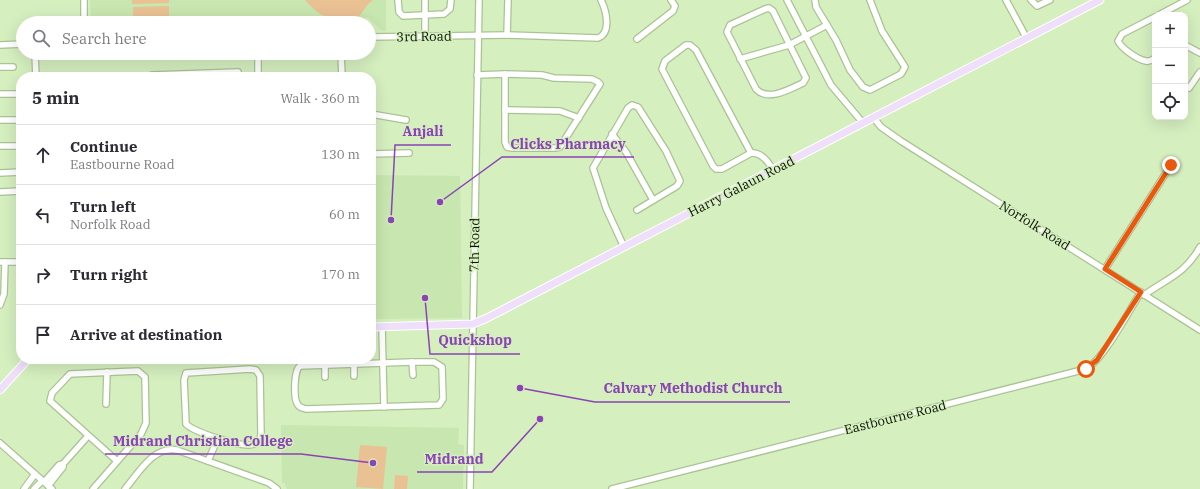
<!DOCTYPE html>
<meta charset="utf-8">
<style>
:root{--surface:#fff;--page:#f7f7f7;--text:#2b2b33;--muted:#7c7c81;--line:#e1e1e2}
body{margin:0;font-family:"IBM Plex Serif",serif;background:var(--page);color:var(--text)}
.controls{position:absolute;right:12px;top:12px;display:grid;overflow:hidden;border-radius:8px;box-shadow:0 4px 16px #0002}
.controls button{width:36px;height:36px;display:grid;place-items:center;padding:0;border:0;border-bottom:1px solid var(--line);background:var(--surface);color:var(--text);font:20px sans-serif}
.stop{position:absolute;width:12px;height:12px;margin:-9px;border:3px solid #ea580c;border-radius:50%;background:#fff}
.stop.end{background:#ea580c;border-color:#fff;box-shadow:0 1px 4px #0008}
.list{margin:0;padding:0;list-style:none}
h2{display:flex;justify-content:space-between;align-items:center;height:52px;margin:0;padding:0 16px;font-size:17px}
h2 small{font-size:13px;font-weight:400;color:var(--muted)}
.list li{display:grid;grid-template-columns:26px 1fr auto;gap:12px;align-items:center;box-sizing:border-box;height:60px;padding:0 16px;border-top:1px solid var(--line)}
.list b{display:block;font-size:15px;white-space:nowrap}
.list p{margin:0;font-size:13px;white-space:nowrap;color:var(--muted)}
.list em{font-size:13px;font-style:normal;color:var(--muted)}
.icon{flex:none;width:22px;height:22px;fill:none;stroke:currentColor;stroke-width:2;stroke-linecap:round;stroke-linejoin:round}
.map{position:relative;flex:none;width:1200px;height:489px;overflow:hidden}
.search{position:absolute;background:var(--surface);box-shadow:0 4px 16px #0002;left:16px;top:16px;width:360px;height:44px;display:flex;align-items:center;gap:10px;box-sizing:border-box;padding:0 14px;border-radius:22px;color:var(--muted);font-size:15px}
.panel{position:absolute;background:var(--surface);box-shadow:0 4px 16px #0002;left:16px;top:72px;width:360px;height:292px;border-radius:16px}
.map>svg:first-child{display:block}
</style>
<div class="map">
<svg width="1200" height="489" viewBox="0 0 1200 489">
<rect width="100%" height="100%" fill="#d5efbf"/>
<g fill="#c8e6af">
<polygon points="90,0 386,0 386,31 382,31 368,18 329,23 91,23"/>
<polygon points="371,175 460,176 462,318 371,319"/>
<polygon points="281,425 459,428 458,444 464,445 463,489 287,489 284,483 282,483"/>
</g>
<g fill="#e9c193">
<polygon points="132,0 169,0 169,3 132,4"/>
<path d="M305,0H373L368,4L358,18C330,19 325,22 305,0Z"/>
<polygon points="169,6 169,23 133,23 133,7"/>
<polygon points="360,445 387,447 383,489 356,487"/>
<polygon points="395,475 408,476 407,489 394,489"/>
</g>
<g fill="none" stroke-linecap="round" stroke-linejoin="round">
<defs>
<g id="minor">
<polyline points="84,0 84,23"/>
<polyline points="398,0 399,12 403,16 444,14 450,9 451,0"/>
<polyline points="425,0 425,36"/>
<polyline points="787,0 831,85 863,123"/>
<polyline points="815,0 816,7 836,40 850,70 863,87 870,90 901,74 905,67 882,31 870,0"/>
<polyline points="1006,0 1026,37"/>
<polyline points="1031,0 1037,6 1050,0"/>
<path d="M765,9L769,8L773,11L806,78L803,83C790,89 768,102 756,89L727,32L730,25Z"/>
<polyline points="1159,15 1187,0"/>
<path d="M1155,17L1122,34L1118,41C1121,48 1138,60 1146,61C1150,62 1152,60 1155,58"/>
<polyline points="507,35 508,0"/>
<path d="M369,37L507,35L598,38C612,33 606,10 601,0"/>
<polyline points="637,39 673,11 675,6 671,0"/>
<polyline points="0,45 23,44"/>
<polygon points="686,45 690,45 696,50 751,153 722,169 716,169 713,166 662,69 665,61"/>
<polyline points="1185,45 1200,53"/>
<polyline points="35,53 36,77"/>
<polyline points="258,53 258,77"/>
<polyline points="341,53 342,77"/>
<polyline points="740,59 789,45 827,25"/>
<polyline points="0,67 13,67"/>
<polygon points="505,74 542,75 554,78 592,79 598,82 600,84 560,147 555,148 512,148 507,147 505,142"/>
<polyline points="152,75 238,72"/>
<polyline points="477,75 505,74"/>
<polyline points="1189,88 1200,72"/>
<polyline points="0,94 17,94"/>
<polyline points="505,110 560,111 579,118"/>
<polyline points="371,114 406,120"/>
<polyline points="873,117 881,127 901,141 1200,330"/>
<polyline points="0,120 20,120"/>
<polyline points="612,134 626,152 653,200"/>
<polyline points="0,146 21,146"/>
<path d="M751,153C761,152 768,161 773,170"/>
<polyline points="371,154 409,153"/>
<polyline points="0,173 21,172"/>
<polyline points="0,192 21,191"/>
<polyline points="624,247 606,208 593,168 628,108 632,105 638,107 666,151 680,181 677,186 637,210"/>
<polyline points="0,262 21,262"/>
<polyline points="1105,269 1171,165"/>
<path d="M1144,295C1168,278 1185,274 1200,247"/>
<polyline points="0,305 4,294 5,262"/>
<polyline points="382,327 384,407"/>
<path d="M412,362H434L442,367L443,399L439,405L306,409C303,408 300,408 298,405C293,399 294,370 300,366Z"/>
<polyline points="412,362 413,375"/>
<polyline points="325,364 325,377"/>
<path d="M250,369L256,370L260,376L261,435C260,439 258,443 254,444C244,449 194,432 186,424L184,380L186,373Z"/>
<polyline points="354,376 354,363"/>
<polyline points="106,404 107,372"/>
<polyline points="0,443 52,489"/>
<polyline points="208,461 218,438"/>
<polyline points="44,482 59,465 63,464"/>
<polyline points="48,486 63,467 63,464 88,436"/>
<polyline points="24,489 35,474"/>
<polyline points="34,489 42,481"/>
<polyline points="93,489 141,434 146,423 145,377 138,371 70,374 52,393 50,401 117,461"/>
<path d="M125,489C138,474 154,445 177,450L269,483L277,489"/>
<polyline points="470,489 479,0"/>
<path d="M612,489L1086,369C1104,359 1128,312 1141,292"/>
</g>
<g id="major">
<polyline points="371,327 473,324 487,318 1100,0"/>
<polyline points="0,390 28,359"/>
</g>
</defs>
<use href="#minor" stroke="#aac394" stroke-width="8"/>
<use href="#major" stroke="#fff" stroke-width="9"/>
<use href="#minor" stroke="#fff" stroke-width="5.5"/>
<use href="#major" stroke="#efdffb" stroke-width="7"/>
</g>
<g fill="none" stroke-linecap="round" stroke-linejoin="round">
<polyline stroke="#ea580c" stroke-width="5" points="1086,369 1097,360 1141,292 1105,269 1171,165"/>
</g>
<g text-anchor="middle" stroke-width="3" stroke-linejoin="round" paint-order="stroke">
<g font-size="13" fill="#0a1303" stroke="#d5efbf">
<text transform="translate(424 36) rotate(-1)" y="5">3rd Road</text>
<text transform="translate(741 186) rotate(-27)" y="5">Harry Galaun Road</text>
<text transform="translate(1035 225) rotate(32)" y="5">Norfolk Road</text>
<text transform="translate(474 245) rotate(-89)" y="5">7th Road</text>
<text transform="translate(895 417) rotate(-14)" y="5">Eastbourne Road</text>
</g>
</g>
<path fill="none" stroke="#8b43b5" stroke-width="1.5" d="M391 220L395 145H451M440 202L502 157H634M425 298L430 354H520M520 388L595 402H790M373 463L301 454H105M540 419L492 472H417"/>
<g fill="#8b43b5" stroke="#d5efbf" stroke-width="1.5">
<circle cx="391" cy="220" r="4"/>
<circle cx="440" cy="202" r="4"/>
<circle cx="425" cy="298" r="4"/>
<circle cx="520" cy="388" r="4"/>
<circle cx="373" cy="463" r="4"/>
<circle cx="540" cy="419" r="4"/>
</g>
<g font-size="14" text-anchor="middle" font-weight="bold" fill="#8b43b5" stroke="#d5efbf" stroke-width="3" stroke-linejoin="round" paint-order="stroke">
<text x="423" y="136">Anjali</text>
<text x="568" y="149">Clicks Pharmacy</text>
<text x="475" y="345">Quickshop</text>
<text x="693" y="393">Calvary Methodist Church</text>
<text x="203" y="446">Midrand Christian College</text>
<text x="454" y="464">Midrand</text>
</g>
</svg>
<div class="controls">
<button>+</button>
<button>−</button>
<button><svg class="icon" aria-label="locate" viewBox="0 0 24 24"><circle cx="12" cy="12" r="6"/><path d="M12 2v4M12 18v4M2 12h4M18 12h4"/></svg></button>
</div>
<div class="stop" style="left:1086px;top:369px"></div>
<div class="stop end" style="left:1171px;top:165px"></div>
<div class="search"><svg class="icon" aria-label="search" viewBox="0 0 24 24"><circle cx="10" cy="10" r="6"/><path d="M15 15l6 6"/></svg>Search here</div>
<section class="panel">
<h2>5 min<small>Walk · 360 m</small></h2>
<ul class="list">
<li><svg class="icon" aria-label="ahead" viewBox="0 0 24 24"><path d="M12 20V5M6 11l6-6 6 6"/></svg><div><b>Continue</b><p>Eastbourne Road</p></div><em>130 m</em></li>
<li><svg class="icon" aria-label="left" viewBox="0 0 24 24"><path d="M17 20v-9H6M10 6l-5 5 5 5"/></svg><div><b>Turn left</b><p>Norfolk Road</p></div><em>60 m</em></li>
<li><svg class="icon" aria-label="right" viewBox="0 0 24 24"><path d="M7 20v-9h11M14 6l5 5-5 5"/></svg><div><b>Turn right</b></div><em>170 m</em></li>
<li><svg class="icon" aria-label="arrive" viewBox="0 0 24 24"><path d="M6 21V4h12l-3 4 3 4H6"/></svg><div><b>Arrive at destination</b></div></li>
</ul>
</section>
</div>
